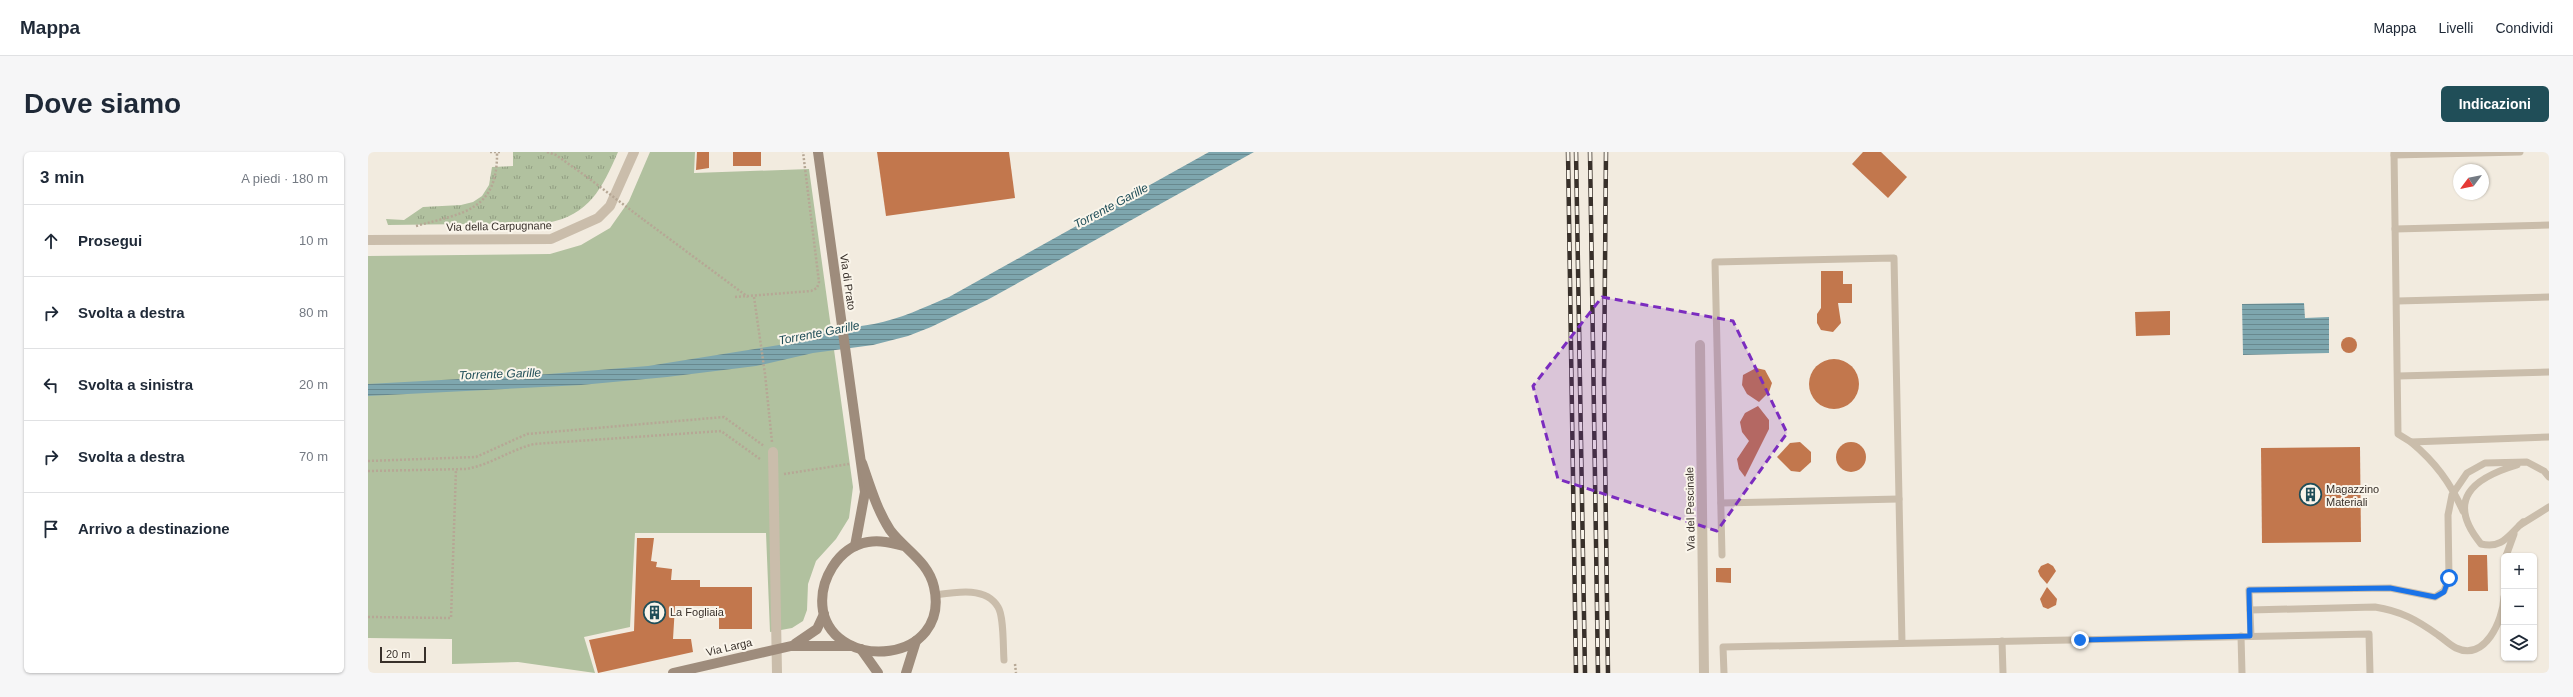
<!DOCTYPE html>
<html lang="it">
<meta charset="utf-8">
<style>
:root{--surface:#fff;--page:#f6f6f7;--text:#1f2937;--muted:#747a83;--line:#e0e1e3;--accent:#204e58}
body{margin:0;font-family:Helvetica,sans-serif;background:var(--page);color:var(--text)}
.controls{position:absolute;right:12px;bottom:12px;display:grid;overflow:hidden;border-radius:6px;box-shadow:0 1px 3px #0004}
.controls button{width:36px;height:36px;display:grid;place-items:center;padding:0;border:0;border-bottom:1px solid var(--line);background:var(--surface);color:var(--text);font:20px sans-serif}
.compass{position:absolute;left:2085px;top:12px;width:36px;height:36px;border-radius:50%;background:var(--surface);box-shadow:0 1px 3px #0004;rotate:238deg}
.scale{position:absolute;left:12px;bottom:10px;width:46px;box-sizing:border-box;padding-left:4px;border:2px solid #38302a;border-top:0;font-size:11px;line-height:14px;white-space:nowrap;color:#38302a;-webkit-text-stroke:3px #faf5eb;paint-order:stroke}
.stop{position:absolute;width:12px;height:12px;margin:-9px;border:3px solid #1a73e8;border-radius:50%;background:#fff}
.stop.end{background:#1a73e8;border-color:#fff;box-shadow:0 1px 4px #0008}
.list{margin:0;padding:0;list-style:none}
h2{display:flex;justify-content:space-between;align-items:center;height:52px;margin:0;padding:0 16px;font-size:17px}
h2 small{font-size:13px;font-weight:400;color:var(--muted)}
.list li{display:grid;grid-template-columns:26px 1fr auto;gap:12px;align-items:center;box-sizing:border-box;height:72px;padding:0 16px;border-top:1px solid var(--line)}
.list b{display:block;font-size:15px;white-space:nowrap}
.list em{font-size:13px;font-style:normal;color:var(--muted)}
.icon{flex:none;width:22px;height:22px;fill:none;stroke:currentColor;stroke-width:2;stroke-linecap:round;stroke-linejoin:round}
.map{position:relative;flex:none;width:2181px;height:521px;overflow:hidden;border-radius:6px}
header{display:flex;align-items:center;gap:24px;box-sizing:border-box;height:56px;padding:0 20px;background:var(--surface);border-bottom:1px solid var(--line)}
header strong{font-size:19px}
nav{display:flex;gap:22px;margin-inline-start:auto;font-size:14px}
.intro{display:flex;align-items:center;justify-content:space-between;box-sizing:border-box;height:96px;padding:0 24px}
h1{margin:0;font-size:28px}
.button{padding:10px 18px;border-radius:6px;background:var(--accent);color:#fff;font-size:14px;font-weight:700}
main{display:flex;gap:24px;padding:0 24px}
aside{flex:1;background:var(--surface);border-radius:6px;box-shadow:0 1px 3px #0004}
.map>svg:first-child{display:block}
</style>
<header>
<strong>Mappa</strong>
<nav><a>Mappa</a><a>Livelli</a><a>Condividi</a></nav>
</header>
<div class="intro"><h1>Dove siamo</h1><a class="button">Indicazioni</a></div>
<main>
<aside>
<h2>3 min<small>A piedi · 180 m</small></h2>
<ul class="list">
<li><svg class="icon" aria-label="ahead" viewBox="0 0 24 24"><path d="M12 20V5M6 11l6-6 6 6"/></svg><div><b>Prosegui</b></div><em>10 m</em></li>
<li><svg class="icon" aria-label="right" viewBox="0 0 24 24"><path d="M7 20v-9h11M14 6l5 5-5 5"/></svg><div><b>Svolta a destra</b></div><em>80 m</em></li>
<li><svg class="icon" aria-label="left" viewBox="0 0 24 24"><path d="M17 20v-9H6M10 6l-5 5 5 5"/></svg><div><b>Svolta a sinistra</b></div><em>20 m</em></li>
<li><svg class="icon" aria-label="right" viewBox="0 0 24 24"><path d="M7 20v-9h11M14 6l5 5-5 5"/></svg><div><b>Svolta a destra</b></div><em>70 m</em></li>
<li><svg class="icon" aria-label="arrive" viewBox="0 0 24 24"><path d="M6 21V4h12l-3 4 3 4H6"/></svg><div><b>Arrivo a destinazione</b></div></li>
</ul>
</aside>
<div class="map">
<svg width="2181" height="521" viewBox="0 0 2181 521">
<defs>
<pattern id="grass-tufts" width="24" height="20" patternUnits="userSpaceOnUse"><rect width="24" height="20" fill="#b1c19f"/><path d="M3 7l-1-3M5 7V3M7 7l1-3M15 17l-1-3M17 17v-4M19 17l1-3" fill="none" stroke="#919d82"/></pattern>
<pattern id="water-rules" width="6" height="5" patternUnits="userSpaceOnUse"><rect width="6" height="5" fill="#7ea6ae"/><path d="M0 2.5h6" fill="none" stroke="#68888e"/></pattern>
</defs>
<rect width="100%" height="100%" fill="#f2ebdf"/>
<path fill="url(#grass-tufts)" d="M145,0H250C234,37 221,63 179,71L20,73L18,67L36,68L55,55L93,53L105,50L114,44L121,33L124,15L145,14Z"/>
<polygon fill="#b1c19f" points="282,0 327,0 326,21 441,17 485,335 481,366 468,387 448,409 440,432 439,458 435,469 424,476 402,480 398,381 267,381 262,475 216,485 227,521 150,510 84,512 84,487 0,486 0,104 182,102 213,93 242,76 261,49"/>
<g fill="url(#water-rules)">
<path d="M841,0H886L621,147L563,175L540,184L505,193L445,201L388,214L299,225L213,233L0,244V232L181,222L280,214L430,190C451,175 481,177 506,172C532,167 557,155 581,145Z"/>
<polygon points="1936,151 1937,166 1961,165 1961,201 1875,203 1874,152"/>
</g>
<g fill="#c2774d">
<polygon points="329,0 341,0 341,16 328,18"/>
<rect x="365" y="0" width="28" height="14"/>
<polygon points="509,0 641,0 647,46 518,64"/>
<polygon points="1495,0 1513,0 1539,25 1520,46 1484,12"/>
<polygon points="1453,119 1475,119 1475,132 1484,132 1484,151 1470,151 1473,171 1465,180 1453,178 1449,171 1449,162 1453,156"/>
<polygon points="1802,159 1802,183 1768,184 1767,160"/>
<circle cx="1981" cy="193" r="8"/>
<circle cx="1466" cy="232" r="25"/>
<polygon points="1388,216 1397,218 1404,231 1401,240 1391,250 1379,242 1374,233 1375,223"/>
<polygon points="1390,254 1401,268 1401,277 1377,325 1371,317 1369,307 1381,289 1374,280 1372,270 1377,261"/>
<circle cx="1483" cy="305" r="15"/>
<polygon points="1432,290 1443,300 1443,310 1432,320 1423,319 1409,305 1422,291"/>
<polygon points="1992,295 1993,390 1894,391 1893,296"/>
<polygon points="269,386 286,386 283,409 289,410 288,415 304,417 303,428 332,428 332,435 384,435 384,477 351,477 351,454 307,454 305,487 323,487 325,500 230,521 221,488 266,479"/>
<polygon points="2100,403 2119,403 2120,439 2100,439"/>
<polygon points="1680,411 1685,414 1688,419 1679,432 1672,424 1670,419 1673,414"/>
<polygon points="1348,416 1363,416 1363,431 1348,430"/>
<polygon points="1679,435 1689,447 1688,453 1680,457 1675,455 1672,447"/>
</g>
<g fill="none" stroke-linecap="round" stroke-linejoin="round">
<g stroke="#b6a795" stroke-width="2.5" stroke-dasharray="2 2" stroke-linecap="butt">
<polyline points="122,0 134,0"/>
<polyline points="179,0 188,3 219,25"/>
<polyline points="276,68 380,145"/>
<path d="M48,74C95,61 130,59 129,0"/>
<polyline points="367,145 443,139 449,136 451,130 435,0"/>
<polyline points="386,145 397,222 404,290"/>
<polyline points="0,309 108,305 159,282 356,265 396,294"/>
<path d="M0,319L98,317C122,313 142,298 166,292L353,279L392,307"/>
<polyline points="416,322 481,312"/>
<polyline points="0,465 83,466 88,317"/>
<polyline points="647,512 648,521"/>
</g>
<g stroke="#cabdab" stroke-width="7">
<polyline points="2026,0 2030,282 2043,290 2181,285"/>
<polyline points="2026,3 2152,0"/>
<polyline points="2027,77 2181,73"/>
<polyline points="2029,149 2181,145"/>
<polyline points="2030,224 2181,220"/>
<path d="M2043,290C2067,310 2082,330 2095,359"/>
<path d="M2149,313C2105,326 2077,348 2113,392C2134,397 2140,384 2155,370"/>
<polyline points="1353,351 1531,347"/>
<polyline points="2152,373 2181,355"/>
<polyline points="1354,403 1347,110 1526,106 1534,491"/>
<polyline points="2138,404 2146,382"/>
<path d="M567,443C587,440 618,434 630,455C636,464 635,496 636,508"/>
<path d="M1882,458L2007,455C2033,459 2049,468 2070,483C2076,487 2082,493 2088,496C2117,510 2135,468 2136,445"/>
<polyline points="1873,484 1874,521"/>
<polyline points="1883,484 1881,438 2022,436 2067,445 2076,439 2081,426 2080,363 2084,343 2099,321 2117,311 2159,310 2176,319 2181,325"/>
<polyline points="1634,489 1635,521"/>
<polyline points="1356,521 1355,495 2001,482 2002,521"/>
</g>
<g stroke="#cabdab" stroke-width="10">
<polyline points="0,88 183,87 230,66 242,54 266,0"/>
<polyline points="1332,193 1336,521"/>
<polyline points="405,300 409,521"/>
</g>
<g stroke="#9e8c7c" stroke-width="10">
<polyline points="450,0 497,340 487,394"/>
<path d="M494,311C502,334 509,358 522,378C537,398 560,409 566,435C583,511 468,521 455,459C450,429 470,395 500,390C513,388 524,391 536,394"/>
<polyline points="427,492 449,477 456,462"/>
<polyline points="493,497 510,521"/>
<polyline points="305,521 423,494 483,494"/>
<polyline points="538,521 548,489"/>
</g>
<defs>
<g id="rail">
<polyline points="1200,0 1208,521"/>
<polyline points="1208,0 1217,521"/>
<polyline points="1222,0 1230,521"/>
<polyline points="1238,0 1236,229 1240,521"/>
</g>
</defs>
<use href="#rail" stroke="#38302a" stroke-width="4.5"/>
<use href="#rail" stroke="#faf5eb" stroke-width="3" stroke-dasharray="9" stroke-linecap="butt"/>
<polyline stroke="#b6a795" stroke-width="2.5" stroke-dasharray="2 2" stroke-linecap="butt" points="219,25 276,68"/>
</g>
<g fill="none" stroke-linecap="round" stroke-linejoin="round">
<polyline stroke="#1a73e8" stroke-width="5" points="1712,488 1882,484 1881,438 2022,436 2067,445 2076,440 2081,426"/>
</g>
<path fill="#7b2cbf" fill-opacity="0.2" stroke="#7b2cbf" stroke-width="3" stroke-dasharray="8 5" stroke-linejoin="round" d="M1234,145L1365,169L1419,281L1349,379L1190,327L1165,234Z"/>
<defs>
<symbol id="building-ring" viewBox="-11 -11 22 22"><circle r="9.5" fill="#faf5eb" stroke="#204e58" stroke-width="1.5"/><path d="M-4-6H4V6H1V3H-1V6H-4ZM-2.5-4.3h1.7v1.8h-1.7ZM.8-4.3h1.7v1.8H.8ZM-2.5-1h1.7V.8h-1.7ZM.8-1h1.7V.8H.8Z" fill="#204e58"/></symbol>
</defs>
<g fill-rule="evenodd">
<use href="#building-ring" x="1930" y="330" width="25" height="25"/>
<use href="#building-ring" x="274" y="448" width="25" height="25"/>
</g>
<g text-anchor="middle" stroke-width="4" stroke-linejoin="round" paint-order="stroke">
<g font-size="11" fill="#38302a" stroke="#faf5eb">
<text transform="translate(131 74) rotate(-1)" y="4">Via della Carpugnane</text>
<text transform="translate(480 130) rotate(82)" y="4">Via di Prato</text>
<text transform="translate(1322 357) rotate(-91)" y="4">Via del Pescinale</text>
<text transform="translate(361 495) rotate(-13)" y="4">Via Larga</text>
</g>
<g font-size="11" fill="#38302a" stroke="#faf5eb" text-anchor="start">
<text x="1958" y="341">Magazzino<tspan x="1958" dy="13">Materiali</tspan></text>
<text x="302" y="464">La Fogliaia</text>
</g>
<g font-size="12" font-style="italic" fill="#204e58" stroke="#faf5eb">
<text transform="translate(743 54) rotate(-28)" y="4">Torrente Garille</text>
<text transform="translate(451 181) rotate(-11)" y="4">Torrente Garille</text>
<text transform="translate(132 222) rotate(-2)" y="4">Torrente Garille</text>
</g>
</g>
</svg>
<div class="controls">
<button>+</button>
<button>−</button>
<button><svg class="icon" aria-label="layers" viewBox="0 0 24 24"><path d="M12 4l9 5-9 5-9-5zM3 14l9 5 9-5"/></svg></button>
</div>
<svg class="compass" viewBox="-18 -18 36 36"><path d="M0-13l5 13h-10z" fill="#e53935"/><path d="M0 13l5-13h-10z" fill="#747a83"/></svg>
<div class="scale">20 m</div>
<div class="stop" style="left:2081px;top:426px"></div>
<div class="stop end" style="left:1712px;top:488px"></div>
</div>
</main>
